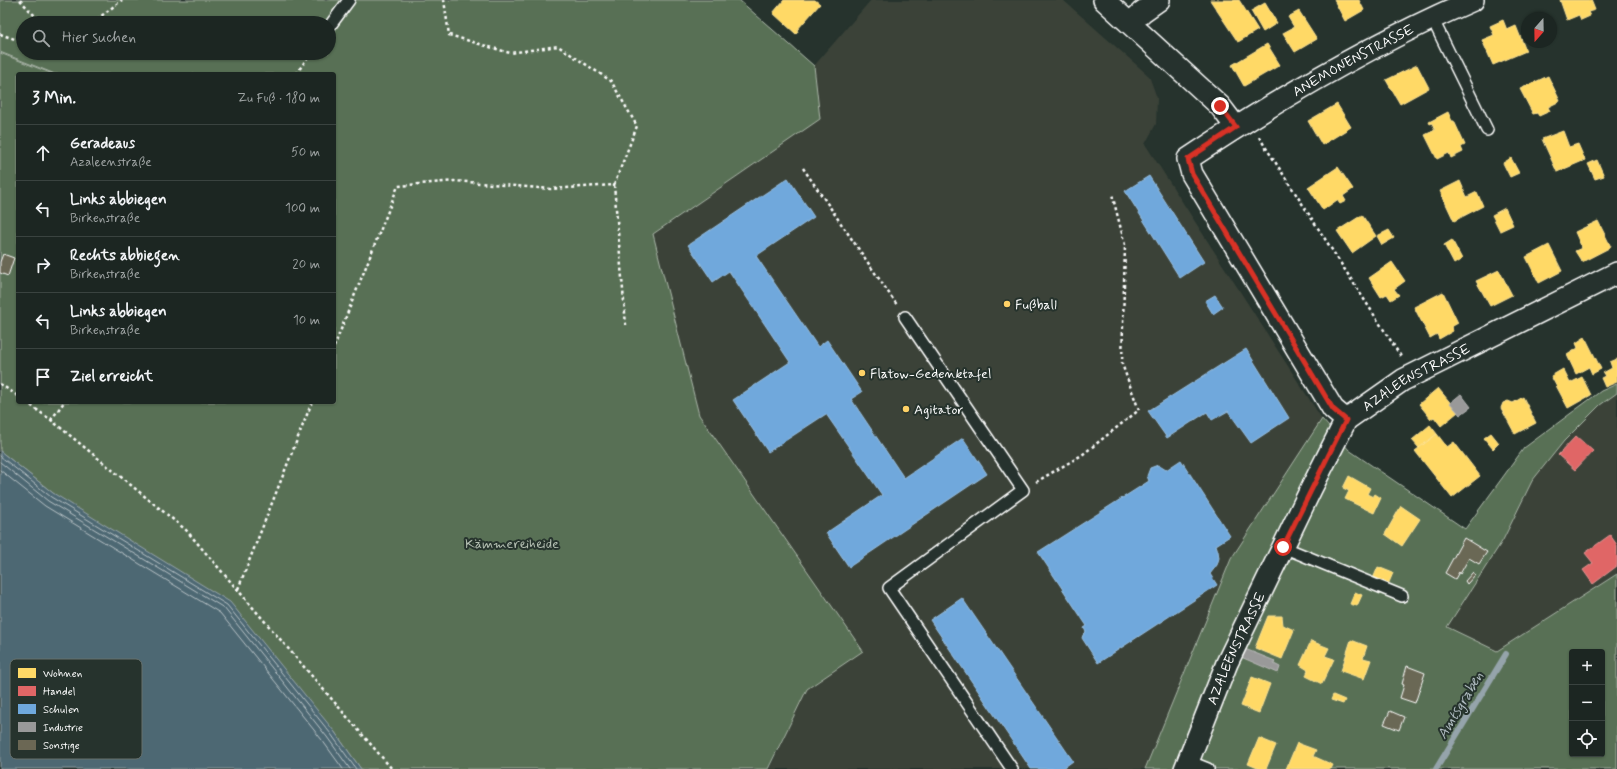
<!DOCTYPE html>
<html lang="de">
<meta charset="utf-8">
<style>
:root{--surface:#1c2622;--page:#252e2a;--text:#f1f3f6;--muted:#a0a5a5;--line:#3a4340}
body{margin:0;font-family:Mynerve,sans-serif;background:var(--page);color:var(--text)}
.controls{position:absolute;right:12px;bottom:12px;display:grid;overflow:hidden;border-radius:4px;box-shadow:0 1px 3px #0004}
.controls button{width:36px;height:36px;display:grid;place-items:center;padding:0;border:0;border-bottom:1px solid var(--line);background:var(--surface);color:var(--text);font:20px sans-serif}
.compass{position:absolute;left:1521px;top:12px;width:36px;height:36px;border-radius:50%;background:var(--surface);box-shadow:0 1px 3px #0004;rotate:200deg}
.stop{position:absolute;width:12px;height:12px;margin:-9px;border:3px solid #d93025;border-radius:50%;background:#fff}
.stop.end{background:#d93025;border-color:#fff;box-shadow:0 1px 4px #0008}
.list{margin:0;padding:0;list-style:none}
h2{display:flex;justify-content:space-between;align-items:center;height:52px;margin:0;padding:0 16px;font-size:17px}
h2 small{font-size:13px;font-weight:400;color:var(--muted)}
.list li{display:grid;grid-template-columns:26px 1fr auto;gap:12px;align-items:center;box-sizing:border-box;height:56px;padding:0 16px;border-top:1px solid var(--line)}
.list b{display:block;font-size:15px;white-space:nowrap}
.list p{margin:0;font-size:13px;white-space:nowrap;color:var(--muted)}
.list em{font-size:13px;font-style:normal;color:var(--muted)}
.icon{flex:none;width:22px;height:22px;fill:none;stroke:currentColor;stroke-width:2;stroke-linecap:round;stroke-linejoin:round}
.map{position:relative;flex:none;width:1617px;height:769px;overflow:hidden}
.search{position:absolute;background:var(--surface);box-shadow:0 1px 3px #0004;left:16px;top:16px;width:320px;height:44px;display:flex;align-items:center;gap:10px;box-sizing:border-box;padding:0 14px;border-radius:22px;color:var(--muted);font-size:15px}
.panel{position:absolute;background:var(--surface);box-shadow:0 1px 3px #0004;left:16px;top:72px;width:320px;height:332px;border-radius:4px}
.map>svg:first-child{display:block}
</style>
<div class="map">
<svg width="1617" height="769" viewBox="0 0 1617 769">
<rect width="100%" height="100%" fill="#26332d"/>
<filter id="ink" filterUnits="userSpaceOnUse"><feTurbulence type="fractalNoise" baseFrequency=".025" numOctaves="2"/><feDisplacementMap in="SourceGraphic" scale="8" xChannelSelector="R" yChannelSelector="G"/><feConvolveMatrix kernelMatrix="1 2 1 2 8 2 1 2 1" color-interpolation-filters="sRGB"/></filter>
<g filter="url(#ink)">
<g fill="#3b4339">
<polygon points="871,0 1063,0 1149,76 1157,98 1156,124 1145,144 1322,419 1231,559 1145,769 769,769 807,689 863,651 699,415 653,234 819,119 814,66"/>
<polygon points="1617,393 1617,574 1497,651 1447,627 1503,540 1532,481 1564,441 1600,405"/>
</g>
<g fill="#597055" stroke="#acb8aa" fill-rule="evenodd">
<path d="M0,0H739L814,66L820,119L653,234L699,415L863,651L807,689L768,769H361L334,731L53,493L0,451V53L53,74H18V402H334V74H55L0,52ZM23,23H329V53H23Z"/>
<path d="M1617,384V393L1600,405L1564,441L1532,481L1503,540L1447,627L1497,651L1617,574V769H1145L1231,559L1322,419L1349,450L1465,529L1524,448L1601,391ZM1572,652H1602V754H1572Z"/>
</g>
<polygon fill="#4e6873" stroke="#95a4ab" points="0,451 53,493 230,602 334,731 361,769 0,769"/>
<g fill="#ffd966" stroke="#ffe494">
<polygon points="784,0 815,0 820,4 797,30 798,32 796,34 773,13"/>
<polygon points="1210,0 1239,0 1258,30 1238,42"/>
<polygon points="1334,0 1359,0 1364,10 1345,21"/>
<polygon points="1560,0 1591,0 1595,10 1588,12 1590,16 1581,20 1579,15 1567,20"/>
<polygon points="1265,3 1277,23 1263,32 1251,11"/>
<polygon points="1299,11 1317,39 1295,52 1283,33 1294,27 1288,17"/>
<polygon points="1503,20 1507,30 1516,26 1526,51 1493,65 1482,40 1494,35 1490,26"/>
<polygon points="1267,44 1280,65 1244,86 1232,65"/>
<polygon points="1417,65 1429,88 1400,104 1386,80"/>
<polygon points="1548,76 1560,101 1548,107 1550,111 1539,116 1537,113 1533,114 1520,89"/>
<polygon points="1337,104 1351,127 1322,145 1308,121"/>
<polygon points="1448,112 1452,121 1454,121 1465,145 1461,147 1463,152 1451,158 1449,153 1437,159 1425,135 1435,130 1432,123 1430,124 1429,122"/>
<polygon points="1563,131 1569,147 1578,144 1585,160 1557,172 1542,139"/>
<polygon points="1511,158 1519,173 1510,177 1503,163"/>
<polygon points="1597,160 1604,176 1595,179 1588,164"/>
<polygon points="1338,167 1353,189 1343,196 1346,201 1340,204 1337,200 1323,210 1308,187"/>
<polygon points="1460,181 1467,197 1477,192 1483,206 1454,221 1440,191"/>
<polygon points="1505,208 1513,225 1500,231 1492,215"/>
<polygon points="1362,215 1376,236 1352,253 1337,231"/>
<polygon points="1598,221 1611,247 1582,262 1575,251 1582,248 1575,232"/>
<polygon points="1389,230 1394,238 1382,245 1377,236"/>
<polygon points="1452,240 1462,259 1454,264 1444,245"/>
<polygon points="1549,245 1562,271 1539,283 1526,257"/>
<polygon points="1392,262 1405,281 1394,289 1399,295 1391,300 1387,294 1381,297 1369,278"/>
<polygon points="1499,270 1512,295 1490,306 1476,281"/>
<polygon points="1443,292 1458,323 1451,327 1453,331 1439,339 1437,334 1430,338 1414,307"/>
<polygon points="1585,337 1601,369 1592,374 1589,367 1576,374 1567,355 1578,348 1576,343"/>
<polygon points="1617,359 1617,382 1605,387 1601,378 1605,376 1603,373 1612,368 1610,362"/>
<polygon points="1563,369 1570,383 1582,377 1591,395 1568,408 1551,376"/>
<polygon points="1438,388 1458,412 1441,426 1434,417 1431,419 1419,404"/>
<polygon points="1523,397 1536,423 1515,434 1501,408 1503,403 1508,401 1513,403"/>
<polygon points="1430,425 1437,434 1419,448 1412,440"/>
<polygon points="1491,433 1499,443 1493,449 1484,438"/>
<polygon points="1437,434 1447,447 1454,442 1480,476 1452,498 1415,451"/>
<polygon points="1349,476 1370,488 1367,494 1373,497 1375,494 1381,498 1374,513 1345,499 1349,491 1343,488"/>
<polygon points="1401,506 1420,519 1402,546 1385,534"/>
<polygon points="1378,567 1393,573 1387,587 1372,581"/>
<polygon points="1355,592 1362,595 1357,606 1350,604"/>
<polygon points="1268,616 1282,616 1283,625 1294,630 1282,659 1255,648"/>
<polygon points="1351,640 1367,646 1363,658 1371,660 1364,679 1341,671"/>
<polygon points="1311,641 1329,648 1325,656 1334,659 1322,684 1306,676 1308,670 1300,665"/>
<polygon points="1252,677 1270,684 1259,713 1241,706"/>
<polygon points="1333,695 1345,700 1343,704 1331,700"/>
<polygon points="1259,738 1276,745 1266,769 1260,769 1248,764"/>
<polygon points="1297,743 1316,750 1313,756 1333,765 1331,769 1286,769"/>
</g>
<g fill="#e06666" stroke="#e99494">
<polygon points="1576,436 1593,451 1575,470 1558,455"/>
<polygon points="1610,535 1617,545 1617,566 1593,584 1583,570 1593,563 1585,553"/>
</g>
<g fill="#6fa8dc" stroke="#9ac2e6">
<polygon points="1149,176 1204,262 1180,278 1125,191"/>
<polygon points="788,178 814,217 756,256 818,347 827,340 862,392 851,399 904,478 963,438 987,474 849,567 826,533 882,495 826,414 768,452 733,400 790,362 729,271 713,282 688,245"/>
<polygon points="1215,295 1223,307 1213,314 1205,301"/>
<polygon points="1246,349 1289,418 1251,443 1228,411 1212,420 1207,412 1167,438 1148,411"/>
<polygon points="1181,460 1230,536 1216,545 1218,551 1219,558 1217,565 1210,574 1217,585 1098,663 1082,638 1083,635 1086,632 1084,628 1087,626 1038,552 1149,481 1147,476 1150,468 1158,465 1166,470"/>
<polygon points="962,598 1073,761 1062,769 1031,769 930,620"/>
</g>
<g fill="#999" stroke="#b8b8b8">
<polygon points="1461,394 1471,407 1460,415 1450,403"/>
<polygon points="1245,649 1275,661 1274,664 1280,667 1278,673 1241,657"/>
</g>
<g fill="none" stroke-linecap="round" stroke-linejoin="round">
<g stroke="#b8c3c7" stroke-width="1">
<polyline points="0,456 51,497 227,605 331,734 356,769"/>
<polyline points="0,462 48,501 224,608 327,737 350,769"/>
<polyline points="0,470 45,506 220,613 322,740 343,769"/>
</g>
<polyline stroke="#95a4ab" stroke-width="6" points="1436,769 1506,654"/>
</g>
<g fill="#6b6754" stroke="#fff">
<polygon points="3,254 14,258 8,276 0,273 0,262"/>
<polygon points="1464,538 1487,552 1479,564 1469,558 1460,574 1459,572 1455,579 1445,573"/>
<polygon points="1473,572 1475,575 1467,584 1465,581"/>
<polygon points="1407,666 1425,673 1415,703 1400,698 1404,685 1402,684"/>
<polygon points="1390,711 1404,717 1399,730 1384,724"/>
</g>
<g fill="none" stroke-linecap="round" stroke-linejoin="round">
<defs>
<g id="service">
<polyline points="1432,18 1487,130"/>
<polyline points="329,27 349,0"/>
<polyline points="905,317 1023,490 889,588 1012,769"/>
<polyline points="1283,547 1402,596"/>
<polyline points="1188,761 1208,769"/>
</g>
<g id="minor">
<polyline points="1104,0 1220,106 1236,127"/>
<polyline points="1131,23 1142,12 1159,0"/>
<path id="s1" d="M1346,420L1333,409L1192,174L1188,159C1278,99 1373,43 1473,0"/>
<path id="s2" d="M1185,769L1227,663L1311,489L1346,420L1403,380L1617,273"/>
</g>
</defs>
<use href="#service" stroke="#fff" stroke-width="14"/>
<use href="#minor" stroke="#fff" stroke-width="24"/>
<g stroke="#fff" stroke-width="2.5" stroke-dasharray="3 3" stroke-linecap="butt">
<polyline points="20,0 33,14 48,23"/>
<polyline points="92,23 122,0"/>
<polyline points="0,34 23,42"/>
<polyline points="296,74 311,53"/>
<polyline points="1259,137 1402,358"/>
<polyline points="803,168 897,305"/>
<polyline points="614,185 626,325"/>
<polyline points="334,347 398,186 454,181 551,189 614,185 637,126 611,81 558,46 510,53 449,35 444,0"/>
<polyline points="0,384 18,396"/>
<polyline points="26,402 51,420 186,530 392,769"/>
<polyline points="51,420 64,402"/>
<polyline points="1036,482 1082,455 1139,410 1122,364 1125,245 1112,194"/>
<polyline points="238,589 312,402"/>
</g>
<use href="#service" stroke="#26332d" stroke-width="11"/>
<use href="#minor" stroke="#26332d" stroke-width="21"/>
</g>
</g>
<g fill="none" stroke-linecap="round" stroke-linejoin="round" filter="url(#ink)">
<polyline stroke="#d93025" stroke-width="5" points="1220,106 1236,127 1188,159 1192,174 1333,409 1346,420 1283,547"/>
</g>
<g fill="#ffd166" stroke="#26332d" stroke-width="1.5">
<circle cx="1007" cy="304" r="4"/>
<circle cx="862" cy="373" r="4"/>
<circle cx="906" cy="409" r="4"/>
</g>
<g text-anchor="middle" stroke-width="4" stroke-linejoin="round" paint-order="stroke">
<g font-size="14" fill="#fff" stroke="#26332d">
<text dy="5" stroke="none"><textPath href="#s1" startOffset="499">ANEMONENSTRASSE</textPath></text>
<text dy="5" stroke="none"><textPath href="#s2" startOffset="467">AZALEENSTRASSE</textPath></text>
<text dy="5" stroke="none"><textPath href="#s2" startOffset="131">AZALEENSTRASSE</textPath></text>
</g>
<g font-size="14" fill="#fff" stroke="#26332d" text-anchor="start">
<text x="1015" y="309">Fußball</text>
<text x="870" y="378">Flatow-Gedenktafel</text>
<text x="914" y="414">Agitator</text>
</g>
<g font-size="14" fill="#b4bfb2" stroke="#26332d">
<text x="512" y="548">Kämmereiheide</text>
</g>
<g font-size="15" font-style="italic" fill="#afbbc0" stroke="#26332d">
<text transform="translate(1460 705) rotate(-59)" y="5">Amtsgraben</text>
</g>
</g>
<rect x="10" y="659" width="132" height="100" rx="6" fill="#26332d" stroke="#67706c" stroke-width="1"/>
<rect x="18" y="668" width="18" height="10" fill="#ffd966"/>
<rect x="18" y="686" width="18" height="10" fill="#e06666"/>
<rect x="18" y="704" width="18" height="10" fill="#6fa8dc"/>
<rect x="18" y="722" width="18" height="10" fill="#999"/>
<rect x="18" y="740" width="18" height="10" fill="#6b6754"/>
<g font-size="11" fill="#fff">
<text x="43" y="677">Wohnen</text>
<text x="43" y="695">Handel</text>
<text x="43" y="713">Schulen</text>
<text x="43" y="731">Industrie</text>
<text x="43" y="749">Sonstige</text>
</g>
</svg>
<div class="controls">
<button>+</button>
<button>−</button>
<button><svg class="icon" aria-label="locate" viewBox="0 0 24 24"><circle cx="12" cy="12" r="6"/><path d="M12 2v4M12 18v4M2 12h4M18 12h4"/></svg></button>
</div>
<svg class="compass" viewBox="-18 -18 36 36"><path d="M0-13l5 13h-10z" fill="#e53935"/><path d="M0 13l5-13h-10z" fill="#a0a5a5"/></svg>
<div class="stop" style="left:1283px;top:547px"></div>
<div class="stop end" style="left:1220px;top:106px"></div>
<div class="search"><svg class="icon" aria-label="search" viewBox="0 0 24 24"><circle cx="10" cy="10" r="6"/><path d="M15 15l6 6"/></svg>Hier suchen</div>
<section class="panel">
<h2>3 Min.<small>Zu Fuß · 180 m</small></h2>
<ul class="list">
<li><svg class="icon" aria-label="ahead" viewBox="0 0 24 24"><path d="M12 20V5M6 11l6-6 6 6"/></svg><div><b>Geradeaus</b><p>Azaleenstraße</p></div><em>50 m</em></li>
<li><svg class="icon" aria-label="left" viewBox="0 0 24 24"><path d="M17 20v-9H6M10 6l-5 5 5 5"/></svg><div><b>Links abbiegen</b><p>Birkenstraße</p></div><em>100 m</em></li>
<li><svg class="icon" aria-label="right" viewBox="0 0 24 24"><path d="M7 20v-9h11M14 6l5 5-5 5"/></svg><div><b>Rechts abbiegen</b><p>Birkenstraße</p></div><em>20 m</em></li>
<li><svg class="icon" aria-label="left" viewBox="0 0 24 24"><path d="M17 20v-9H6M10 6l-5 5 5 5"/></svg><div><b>Links abbiegen</b><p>Birkenstraße</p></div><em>10 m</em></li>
<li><svg class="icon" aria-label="arrive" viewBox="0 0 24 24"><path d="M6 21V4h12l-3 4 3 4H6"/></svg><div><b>Ziel erreicht</b></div></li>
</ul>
</section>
</div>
